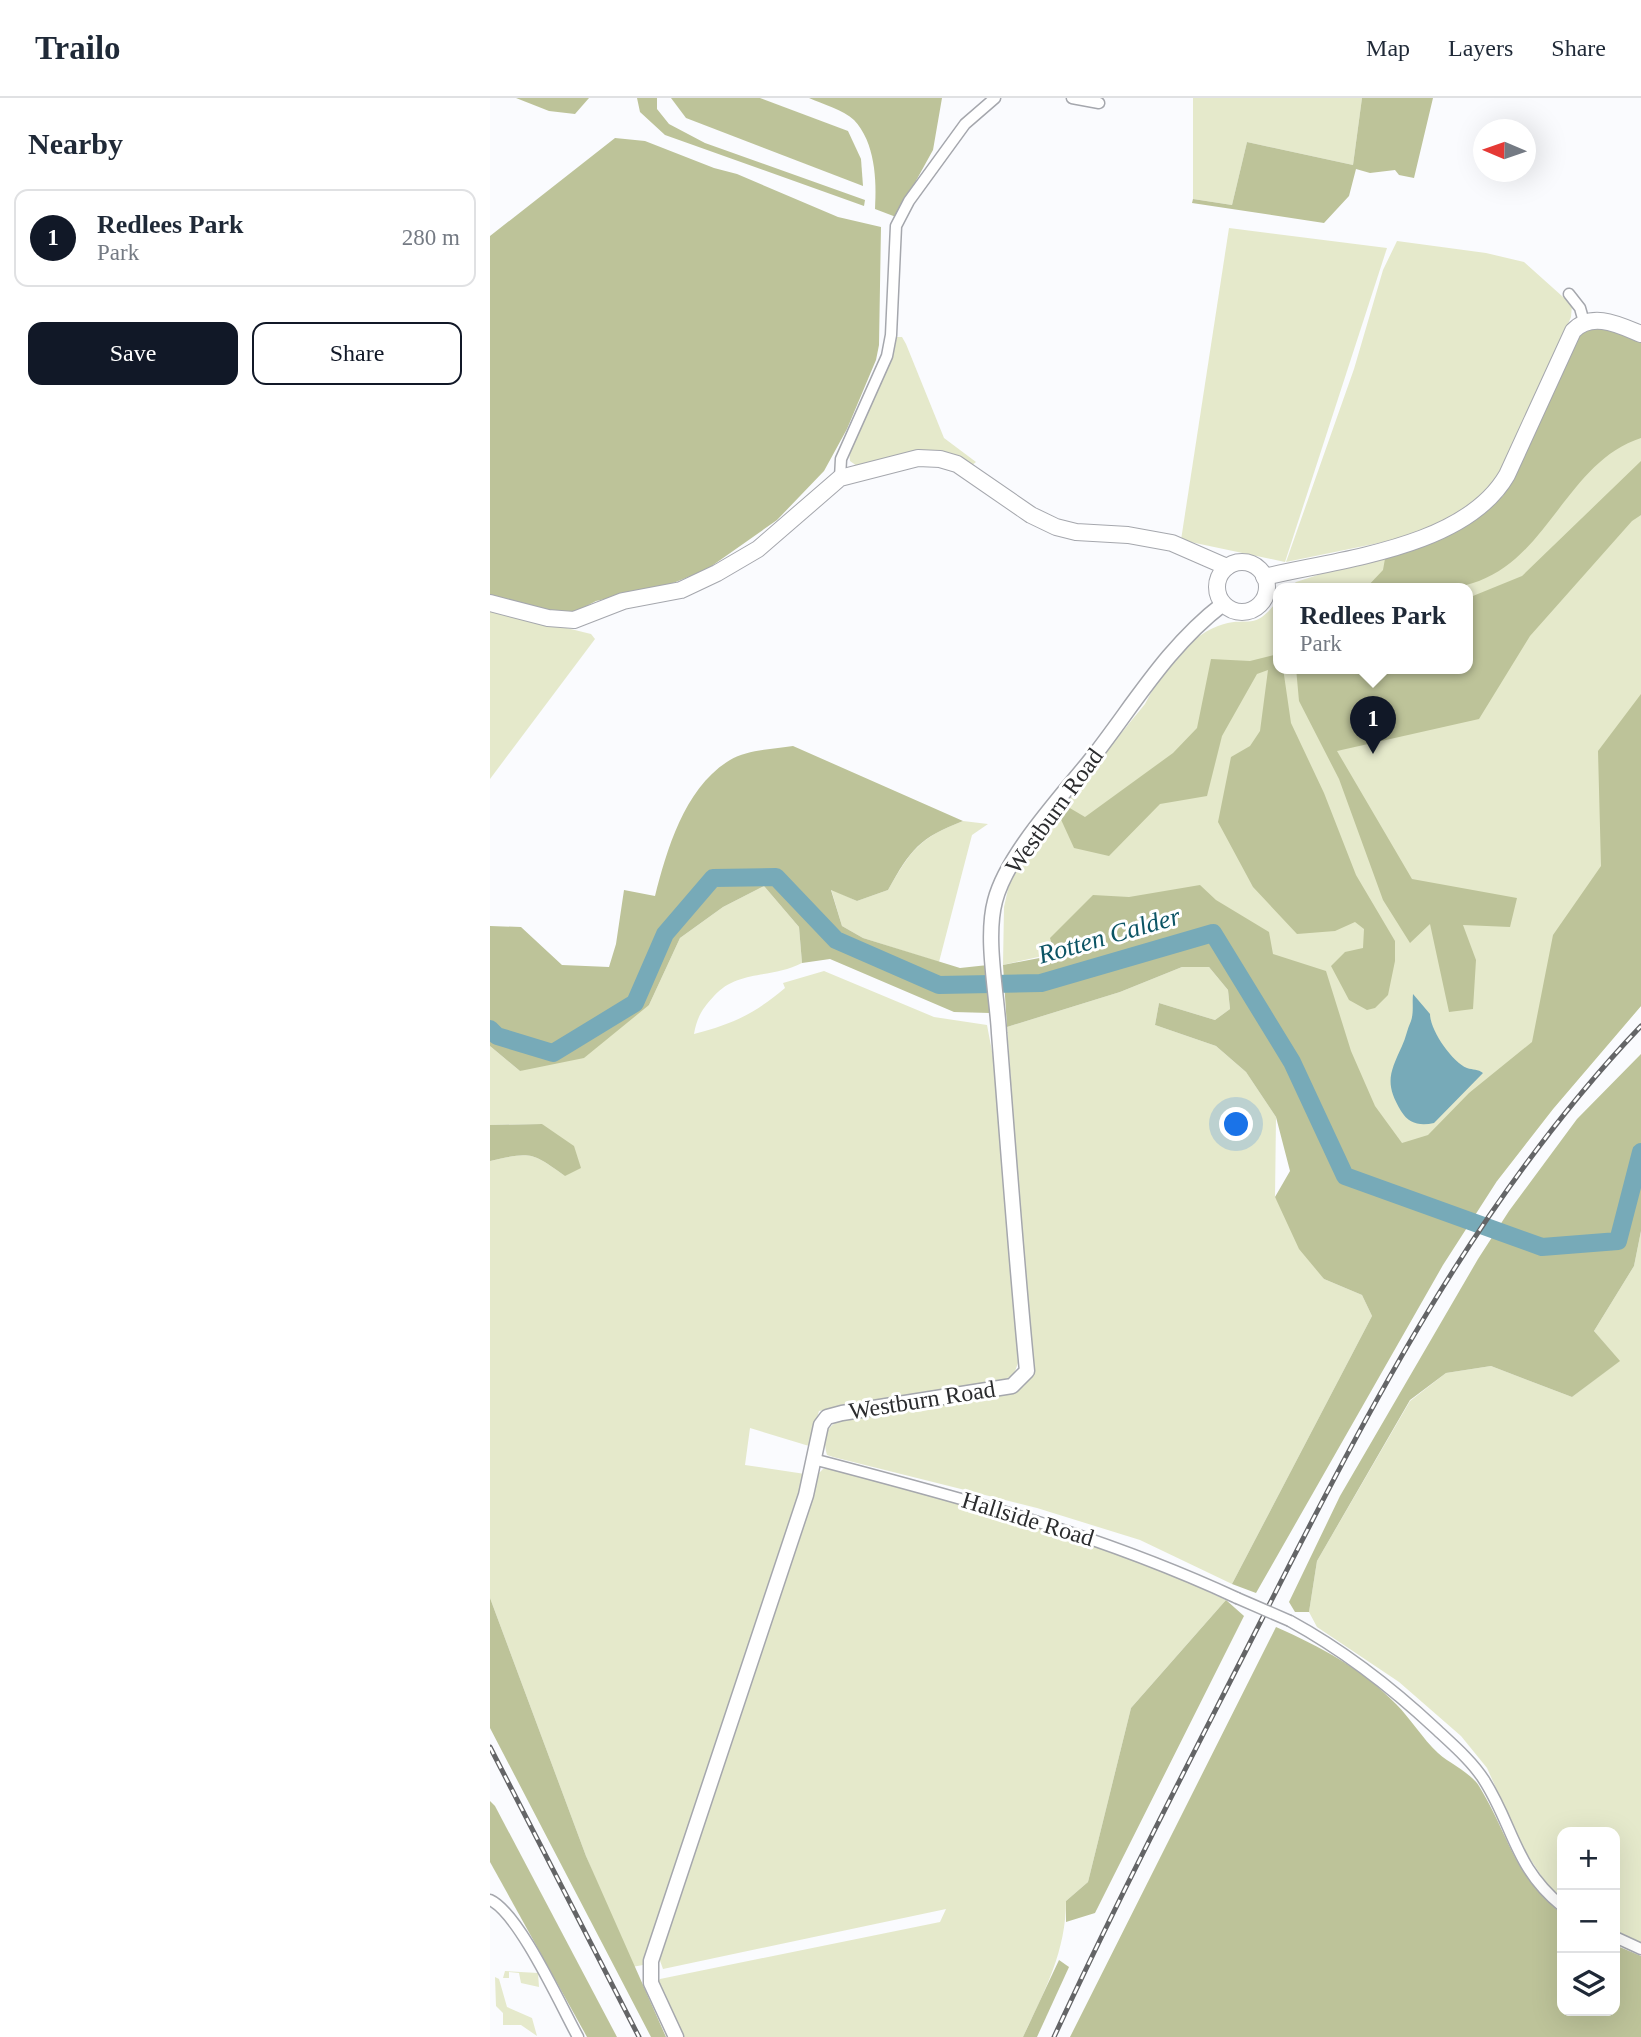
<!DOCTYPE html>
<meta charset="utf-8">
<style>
:root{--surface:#fff;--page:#f6f6f7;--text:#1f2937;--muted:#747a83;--line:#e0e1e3;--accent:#111827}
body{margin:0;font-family:Georgia,serif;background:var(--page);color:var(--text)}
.controls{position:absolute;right:21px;bottom:21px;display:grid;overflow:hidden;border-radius:14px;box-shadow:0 7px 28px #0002}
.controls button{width:63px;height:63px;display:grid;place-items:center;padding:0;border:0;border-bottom:2px solid var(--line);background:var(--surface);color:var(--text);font:35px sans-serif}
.compass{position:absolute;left:983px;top:21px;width:63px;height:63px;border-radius:50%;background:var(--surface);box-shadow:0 7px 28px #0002;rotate:272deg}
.you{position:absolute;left:747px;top:1027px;width:24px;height:24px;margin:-18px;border:5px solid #fff;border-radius:50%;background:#1a73e8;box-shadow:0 0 0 10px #1a73e833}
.badge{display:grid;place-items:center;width:46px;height:46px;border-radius:50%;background:var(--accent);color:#fff;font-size:23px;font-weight:700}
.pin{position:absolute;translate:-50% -58px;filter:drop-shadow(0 2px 4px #0008)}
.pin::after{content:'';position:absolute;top:37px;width:24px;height:21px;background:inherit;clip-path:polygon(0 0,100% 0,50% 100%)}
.popup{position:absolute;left:783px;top:485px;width:200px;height:91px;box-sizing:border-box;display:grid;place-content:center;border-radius:14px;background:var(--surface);filter:drop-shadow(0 2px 5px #0005);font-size:23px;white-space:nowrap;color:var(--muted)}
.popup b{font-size:26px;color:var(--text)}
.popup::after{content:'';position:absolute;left:50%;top:100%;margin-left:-14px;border:14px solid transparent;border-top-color:var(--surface)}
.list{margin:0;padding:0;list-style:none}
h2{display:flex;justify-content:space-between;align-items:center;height:91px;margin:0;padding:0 28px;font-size:30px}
h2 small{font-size:23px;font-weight:400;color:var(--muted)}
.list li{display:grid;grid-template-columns:46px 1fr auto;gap:21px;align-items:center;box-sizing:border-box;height:98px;margin:0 14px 14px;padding:0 14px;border:2px solid var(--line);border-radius:14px}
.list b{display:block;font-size:26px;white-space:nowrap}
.list p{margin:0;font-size:23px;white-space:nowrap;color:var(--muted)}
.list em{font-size:23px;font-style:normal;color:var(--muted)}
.actions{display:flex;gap:14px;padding:21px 28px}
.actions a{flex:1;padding:16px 0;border:2px solid var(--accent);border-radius:14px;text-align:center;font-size:24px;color:var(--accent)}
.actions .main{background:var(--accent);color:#fff}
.icon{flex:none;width:38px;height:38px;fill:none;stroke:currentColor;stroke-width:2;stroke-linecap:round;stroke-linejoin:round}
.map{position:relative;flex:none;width:1151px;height:1939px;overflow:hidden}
header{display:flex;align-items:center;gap:42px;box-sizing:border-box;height:98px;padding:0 35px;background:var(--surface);border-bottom:2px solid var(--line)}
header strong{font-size:33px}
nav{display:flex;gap:38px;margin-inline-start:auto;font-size:24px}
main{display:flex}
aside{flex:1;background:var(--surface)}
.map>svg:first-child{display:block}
</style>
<header>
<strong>Trailo</strong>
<nav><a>Map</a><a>Layers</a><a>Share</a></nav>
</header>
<main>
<aside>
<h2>Nearby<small></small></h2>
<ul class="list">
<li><span class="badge">1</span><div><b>Redlees Park</b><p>Park</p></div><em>280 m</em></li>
</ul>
<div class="actions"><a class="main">Save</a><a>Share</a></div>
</aside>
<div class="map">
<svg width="1151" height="1939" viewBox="0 0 1151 1939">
<rect width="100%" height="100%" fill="#fafbfe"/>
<g fill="#e5e9cb">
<polygon points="703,0 872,0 863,67 757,44 742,107 703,101"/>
<polygon points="739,130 897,150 795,464 691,442"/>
<polygon points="907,143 996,155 1034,164 1082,207 1081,219 1017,367 993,398 954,424 913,440 796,464 864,271 893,172"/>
<polygon points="407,239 412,239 416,246 454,340 486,364 481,368 471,362 367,368 360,363 359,352 394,279"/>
<path d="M1151,241V908L1063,1011L1007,1083L895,1059L729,818L513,867L514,809L520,782L573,706L655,606C670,577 696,540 728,528C760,516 762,536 788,502V570H978V490H799L806,484L896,455L984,421L998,412L1013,398L1031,363Z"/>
<polygon points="0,511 101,536 105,541 0,681"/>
<path d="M473,723L498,726L482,737L449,864L373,840L352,828L341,791L367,803L398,792C421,752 429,740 473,723Z"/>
<path d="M274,788L309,829L312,865C282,881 248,871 224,898C212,911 207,919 204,936C243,926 264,916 295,890L293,885L334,873L444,919L497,927L508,985L528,1265L524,1276L516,1281L329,1313L319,1348L260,1330L255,1367L315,1376L259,1554L153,1867L142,1869L96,1758L0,1500V1063C40,1054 41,1053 75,1078L52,1026L0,1027V948L30,973L159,907L190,840L233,809Z"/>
<path d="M692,869H719L738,892L740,911L725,922L669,905L665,927L726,948L756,974L786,1019L785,1099L834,1181L872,1197L882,1218L742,1486L650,1442L547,1410L343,1359L337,1357C333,1342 334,1330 349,1323L524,1294L534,1288L541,1276L517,929L630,894Z"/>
<polygon points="1151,1133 1151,1845 1125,1832 1125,1734 1072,1734 1072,1800 1056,1785 1033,1750 997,1670 971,1638 909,1584 827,1529 819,1514 827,1463 920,1303 956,1275 1001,1268 1082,1299 1129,1263 1104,1233 1144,1168"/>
<path d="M340,1370L546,1427L645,1460L736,1502L641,1610L598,1784L576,1803C576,1854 554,1894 533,1939H192L167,1885L170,1881L450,1824L456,1811L173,1871L169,1860L328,1376L333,1371Z"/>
<polygon points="15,1873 48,1875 49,1889 31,1885 29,1875 19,1874 19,1880 13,1880"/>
<polygon points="5,1879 9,1881 17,1909 42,1920 47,1938 31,1927 13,1927 13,1915 6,1908"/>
</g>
<g fill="#bdc399">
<polygon points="26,0 99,0 85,16 59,13"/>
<polygon points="147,0 167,0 167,11 179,26 215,45 375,102 374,108 175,37 150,14"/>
<polygon points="181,0 270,0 358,33 371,61 373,88 196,20"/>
<path d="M319,0H452L443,52L406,119L385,111C387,82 385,44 364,22C354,12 332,6 319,0Z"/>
<polygon points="872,0 943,0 924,80 909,77 905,72 880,75 866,71 859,98 834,125 702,105 703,101 742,107 757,44 863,67"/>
<polygon points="125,40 155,43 224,70 247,76 348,119 391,129 389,247 386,262 357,331 334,373 287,422 216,472 178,487 106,503 85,514 64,516 0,498 0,138"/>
<path d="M1107,229L1151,241V340C1079,363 1059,457 989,483C955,496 911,490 876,490L893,472L896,455L984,421L1013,398L1084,242L1093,233Z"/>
<polygon points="1151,363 1151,417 1142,423 1040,538 989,621 847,653 922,781 1027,800 1020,829 973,827 986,862 983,911 959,914 940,826 920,845 893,802 849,681 809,603 806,570 978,570 978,500 1032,478"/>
<polygon points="788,556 788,570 793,570 801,625 834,695 866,777 905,843 905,863 898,897 885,910 877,912 859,902 841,868 855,854 873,850 874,831 865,824 845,833 807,836 763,789 728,724 741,659 760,648 770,633 778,572 767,576 732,638 717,698 670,706 619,758 584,750 568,715 573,706 595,719 683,655 707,630 721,561 760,563"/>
<polygon points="1151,596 1151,908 1063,1011 1007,1083 953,1167 766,1495 742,1486 882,1218 872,1197 834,1181 809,1151 785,1099 800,1073 786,1019 756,974 726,948 665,927 669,905 725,922 740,911 738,892 719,869 692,869 630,894 517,929 513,867 565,857 560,840 603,797 639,799 710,787 726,802 779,834 783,856 836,873 861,953 885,1008 912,1045 938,1037 979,995 1042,944 1063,837 1111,768 1108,653"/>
<path d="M303,648L473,723C429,740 421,751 398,792L367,803L341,792L352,828L373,840L470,870L498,867L500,915L464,914L340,861L312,865L309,829L274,788L233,809L190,840L159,907L94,960L30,973L0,948V828L31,829L72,867L119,869L126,846L134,792L165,798C177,751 195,689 240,662C257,652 283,651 303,648Z"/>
<polygon points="1151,956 1151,1133 1144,1168 1104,1233 1130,1263 1082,1299 1001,1268 956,1275 920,1302 827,1463 819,1514 805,1514 799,1504 850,1398 988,1161 1019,1113 1087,1021"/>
<path d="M52,1026L84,1048L91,1070L75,1078C41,1053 40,1054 0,1063V1027Z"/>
<polygon points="0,1500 96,1758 176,1939 161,1939 0,1630"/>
<polygon points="736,1502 754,1518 605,1815 576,1824 576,1803 598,1784 641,1610"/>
<path d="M786,1529C831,1549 871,1570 906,1606C921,1621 932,1640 948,1655C960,1666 980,1674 989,1688C1020,1739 1022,1775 1072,1816V1913H1125V1847L1151,1858V1939H580Z"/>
<polygon points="0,1703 5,1708 127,1939 97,1939 0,1764"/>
<polygon points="569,1862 579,1869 547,1939 533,1939"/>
</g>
<path fill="#77aab8" d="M923,896L940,916C940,932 962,964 977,970C983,972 988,971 993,975L944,1025C930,1028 919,1026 911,1013C895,986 899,976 912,948C916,940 917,931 921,923C924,914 922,905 923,896Z"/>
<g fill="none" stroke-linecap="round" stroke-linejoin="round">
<polyline stroke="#77aab8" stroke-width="18" points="0,931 7,938 63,955 145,905 175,836 223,780 286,779 346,842 449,887 551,885 723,835 802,964 855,1078 1052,1149 1128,1143 1151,1054"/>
<defs>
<g id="minor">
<polyline points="582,0 609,5"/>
<polyline points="1079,196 1090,210 1094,224"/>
<polyline points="350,380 351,361 397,258 401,237 406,128 419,103 475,26 505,0"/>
<path d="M323,1361C471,1400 607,1435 747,1500"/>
<path d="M800,1523C855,1553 900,1588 946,1631C962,1646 982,1663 994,1682C1024,1729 1024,1769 1072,1808"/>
<path d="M0,1802C29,1815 71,1908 88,1939"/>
<polyline points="1125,1839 1151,1851"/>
</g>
<path id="tertiary" d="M186,1939L161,1885V1863L316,1397L331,1327L337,1319L352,1315L522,1288L537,1273C526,1160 518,1048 509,935C507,896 495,840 505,803C517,756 573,697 603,659C645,605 678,548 733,506"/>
<g id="secondary">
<circle cx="752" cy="489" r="25"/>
<path d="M774,479C849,461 975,450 1017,377L1083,233C1102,213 1129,227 1151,236"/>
<polyline points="0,505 58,520 84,522 133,503 191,492 227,475 268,451 350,380 428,360 450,361 467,366 541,417 566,429 586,434 638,437 682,445 737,469"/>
</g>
</defs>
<use href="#minor" stroke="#a5a7ad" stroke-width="13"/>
<use href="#tertiary" stroke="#a5a7ad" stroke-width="17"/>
<use href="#secondary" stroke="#a5a7ad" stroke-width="18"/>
<use href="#minor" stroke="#fff" stroke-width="10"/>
<use href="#tertiary" stroke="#fff" stroke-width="14"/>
<use href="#secondary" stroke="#fff" stroke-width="16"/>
<defs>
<g id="rail">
<polyline points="0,1649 149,1939"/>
<path d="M564,1939C630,1796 703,1657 774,1517C880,1308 988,1099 1151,928"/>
</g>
</defs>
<use href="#rail" stroke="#646567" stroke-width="5"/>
<use href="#rail" stroke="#fff" stroke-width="2.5" stroke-dasharray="8" stroke-linecap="butt"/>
<defs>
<polyline id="minor-bridge" points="747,1500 800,1523"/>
</defs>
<use href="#minor-bridge" stroke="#a5a7ad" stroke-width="13" stroke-linecap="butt"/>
<use href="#minor-bridge" stroke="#fff" stroke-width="10"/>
</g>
<g text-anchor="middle" stroke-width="6" stroke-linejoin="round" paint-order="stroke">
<g font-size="24" fill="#2b2c2e" stroke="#fff">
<text transform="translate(564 713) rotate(-54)" y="8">Westburn Road</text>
<text transform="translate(432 1302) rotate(-9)" y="8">Westburn Road</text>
<text transform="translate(538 1421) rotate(17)" y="8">Hallside Road</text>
</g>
<g font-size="26" font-style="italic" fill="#0b5464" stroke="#fff">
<text transform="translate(619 837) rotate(-16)" y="9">Rotten Calder</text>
</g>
</g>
</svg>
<div class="controls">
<button>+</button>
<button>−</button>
<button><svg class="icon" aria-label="layers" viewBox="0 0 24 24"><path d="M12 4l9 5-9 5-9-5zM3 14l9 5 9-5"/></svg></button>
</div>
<svg class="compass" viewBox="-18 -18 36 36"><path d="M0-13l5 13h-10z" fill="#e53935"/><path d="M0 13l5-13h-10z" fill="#747a83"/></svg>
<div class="you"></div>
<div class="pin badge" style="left:883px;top:656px">1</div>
<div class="popup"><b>Redlees Park</b>Park</div>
</div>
</main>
